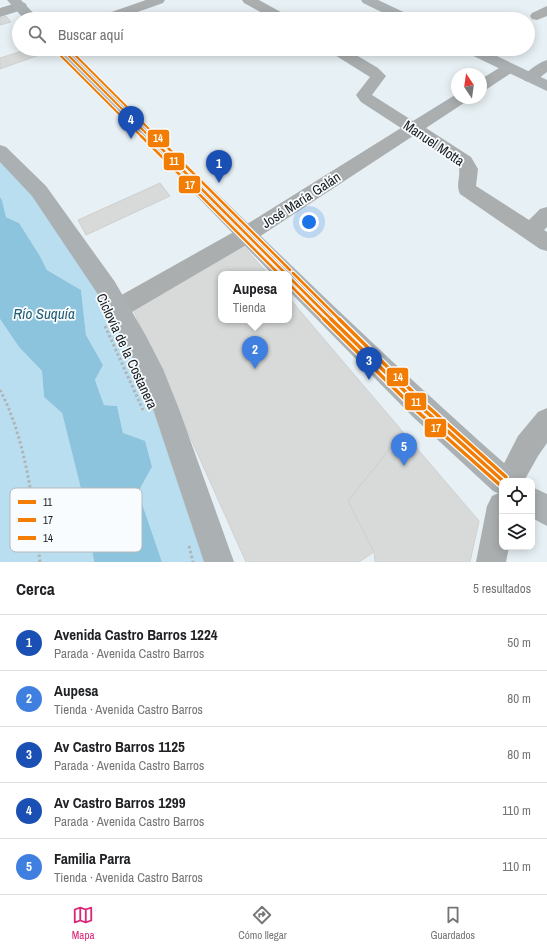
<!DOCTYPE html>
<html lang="es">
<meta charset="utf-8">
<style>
:root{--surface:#fff;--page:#f6f6f6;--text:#202124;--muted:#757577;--line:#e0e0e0;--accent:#db2777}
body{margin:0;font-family:"Archivo Narrow",sans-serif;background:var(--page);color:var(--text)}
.controls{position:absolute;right:12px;bottom:12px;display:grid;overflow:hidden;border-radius:8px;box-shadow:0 2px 10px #0003}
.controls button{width:36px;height:36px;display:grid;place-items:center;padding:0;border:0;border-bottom:1px solid var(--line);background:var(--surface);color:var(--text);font:20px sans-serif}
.compass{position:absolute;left:451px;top:68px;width:36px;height:36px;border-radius:50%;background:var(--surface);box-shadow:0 2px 10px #0003;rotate:347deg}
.you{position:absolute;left:309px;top:222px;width:14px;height:14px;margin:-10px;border:3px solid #fff;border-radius:50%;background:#1a73e8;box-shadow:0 0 0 6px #1a73e833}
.badge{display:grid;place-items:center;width:26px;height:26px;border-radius:50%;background:var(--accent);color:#fff;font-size:13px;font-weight:700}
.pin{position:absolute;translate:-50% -33px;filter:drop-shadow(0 1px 2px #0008)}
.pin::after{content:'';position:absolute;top:21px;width:14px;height:12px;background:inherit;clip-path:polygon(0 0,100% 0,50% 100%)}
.popup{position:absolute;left:218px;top:271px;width:74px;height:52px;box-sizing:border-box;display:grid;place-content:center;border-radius:8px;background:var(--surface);filter:drop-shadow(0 1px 3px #0005);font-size:13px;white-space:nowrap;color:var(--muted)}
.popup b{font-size:15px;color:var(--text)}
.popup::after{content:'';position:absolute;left:50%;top:100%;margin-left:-8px;border:8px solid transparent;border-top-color:var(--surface)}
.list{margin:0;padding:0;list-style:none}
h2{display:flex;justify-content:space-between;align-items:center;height:52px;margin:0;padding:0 16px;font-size:17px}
h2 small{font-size:13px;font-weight:400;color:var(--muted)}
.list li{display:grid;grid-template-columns:26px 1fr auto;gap:12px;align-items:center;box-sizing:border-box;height:56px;padding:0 16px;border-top:1px solid var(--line)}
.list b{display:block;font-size:15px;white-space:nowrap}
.list p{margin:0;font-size:13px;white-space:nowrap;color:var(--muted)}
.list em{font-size:13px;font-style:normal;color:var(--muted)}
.icon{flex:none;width:22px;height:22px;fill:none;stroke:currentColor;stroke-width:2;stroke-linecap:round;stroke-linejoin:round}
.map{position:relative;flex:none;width:547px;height:562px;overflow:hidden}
.search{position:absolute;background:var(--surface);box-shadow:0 2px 10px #0003;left:12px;right:12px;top:12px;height:44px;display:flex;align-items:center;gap:10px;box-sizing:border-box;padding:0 14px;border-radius:22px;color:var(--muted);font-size:15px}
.sheet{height:332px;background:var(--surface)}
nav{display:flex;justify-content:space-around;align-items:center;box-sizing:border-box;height:56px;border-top:1px solid var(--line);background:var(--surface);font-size:11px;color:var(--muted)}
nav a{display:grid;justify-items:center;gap:2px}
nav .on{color:var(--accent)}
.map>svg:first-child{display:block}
</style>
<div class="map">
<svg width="547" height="562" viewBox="0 0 547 562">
<rect width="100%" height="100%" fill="#e7f0f4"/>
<g fill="#b9deef">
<polygon points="0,151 107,289 219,562 162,562 138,492 152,467 123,433 117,406 104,405 95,380 103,365 86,335 81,290 47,270 40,256 19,223 6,217 2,200 0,197"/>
<polygon points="0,319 19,347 42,371 44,397 62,413 87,513 94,562 0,562"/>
</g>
<polygon fill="#8cc4dd" points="0,197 2,200 6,217 19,223 40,256 47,270 81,290 86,335 103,365 95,380 104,405 117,406 123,433 145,441 152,467 138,492 162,562 94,562 87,513 62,413 44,397 42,371 19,347 0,319"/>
<g fill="#d8d9d9" stroke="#cfd0d0">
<polygon points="6,16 11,22 0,25 0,18"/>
<polygon points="29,49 38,49 42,54 0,69 0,58"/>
<polygon points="160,183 170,196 86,235 78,220"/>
<polygon points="241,243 268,274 221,274 221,320 289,320 289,298 403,432 348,501 374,552 359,562 246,562 132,307"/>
<polygon points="403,432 479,521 470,562 375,562 374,552 348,501"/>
</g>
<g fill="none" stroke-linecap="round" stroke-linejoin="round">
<g stroke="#afb4b6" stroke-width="3" stroke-dasharray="2.5 2.5" stroke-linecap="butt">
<polyline points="105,326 143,410"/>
<path d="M0,390C26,439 34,507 40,562"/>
<polyline points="189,546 193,562"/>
</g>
<g fill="#aaaeaf" fill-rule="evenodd">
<polygon points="146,0 165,0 163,3 118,19 98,19 100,16"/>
<polygon points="242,0 259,0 288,16 290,19 273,19 244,3"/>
<polygon points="20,2 25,3 27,6 25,9 0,17 0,8"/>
<polygon points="547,6 547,16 537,20 532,19 530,16 532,13"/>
<path d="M328,49H346L378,68L386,76L372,95L413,121L455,95L457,94V98H469L467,101L426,128L471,157L478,169L476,186L529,220L540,209L547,207V227L544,230L547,232V251L540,249L460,194C455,184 462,175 458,165L413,136L253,241L125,316L117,319L109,316L106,309L109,302L239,229L401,128L361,102L356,95L370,77L330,52Z"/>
<path d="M547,60V72C539,78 534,84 525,81L522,78C527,71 538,63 547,60Z"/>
<polygon points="509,63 514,65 517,68 514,71 487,89 481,91 481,79 504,65"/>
<polygon points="547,408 547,443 538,456 524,481 502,481 502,547 509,547 506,562 476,562 487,506 492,496 501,492 499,491 495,481 518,436 538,412"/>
</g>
<g fill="#abb0b3" fill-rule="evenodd">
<polygon points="7,0 21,0 39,19 24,19"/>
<polygon points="361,0 378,0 412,16 414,19 396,19 363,3"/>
<path d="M55,49H70C216,192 360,336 513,471L517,481H502V495L493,491L413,417L289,291V274H272Z"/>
<polygon points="463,49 482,49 547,80 547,91 465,52"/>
<polygon points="0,145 6,147 46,186 115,282 146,336 163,369 179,409 234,562 204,562 153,409 142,379 130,352 99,296 32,196 0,162"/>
<polygon points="532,487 547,494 547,526 532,518"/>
</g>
<defs>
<polyline id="bus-1-far2" points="62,49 150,137"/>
<g id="bus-1-far1">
<polyline points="149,136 286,274"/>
<polyline points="289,277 332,320"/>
</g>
<polyline id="bus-1" points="331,319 422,408 503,481"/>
<polyline id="bus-2-far2" points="58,53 142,137"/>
<g id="bus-2-far1">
<polyline points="141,136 279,274"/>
<polyline points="289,284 325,320"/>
</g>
<polyline id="bus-2" points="324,319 418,412 500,485"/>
<polyline id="bus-3-far2" points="69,49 157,137"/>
<g id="bus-3-far1">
<polyline points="156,136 290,270"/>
<polyline points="293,273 340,320"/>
</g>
<polyline id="bus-3" points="339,319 425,404 506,477"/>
</defs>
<use href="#bus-1-far2" stroke="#f9fcfe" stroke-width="4"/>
<use href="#bus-1-far1" stroke="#f9fcfe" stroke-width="5"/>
<use href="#bus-1" stroke="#f9fcfe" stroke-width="6"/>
<use href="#bus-2-far2" stroke="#f9fcfe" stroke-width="4"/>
<use href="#bus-2-far1" stroke="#f9fcfe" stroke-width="5"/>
<use href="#bus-2" stroke="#f9fcfe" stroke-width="6"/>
<use href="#bus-3-far2" stroke="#f9fcfe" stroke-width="4"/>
<use href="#bus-3-far1" stroke="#f9fcfe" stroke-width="5"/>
<use href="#bus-3" stroke="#f9fcfe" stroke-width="6"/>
<use href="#bus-1-far2" stroke="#f37c02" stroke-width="2"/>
<use href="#bus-1-far1" stroke="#f37c02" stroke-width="2.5"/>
<use href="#bus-1" stroke="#f37c02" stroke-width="3.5"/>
<use href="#bus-2-far2" stroke="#f37c02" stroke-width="2"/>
<use href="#bus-2-far1" stroke="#f37c02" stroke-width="2.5"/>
<use href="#bus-2" stroke="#f37c02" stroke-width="3.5"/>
<use href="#bus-3-far2" stroke="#f37c02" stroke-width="2"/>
<use href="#bus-3-far1" stroke="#f37c02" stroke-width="2.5"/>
<use href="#bus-3" stroke="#f37c02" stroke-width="3.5"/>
</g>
<g text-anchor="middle" stroke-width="3.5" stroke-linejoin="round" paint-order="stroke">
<g font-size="14" fill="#171d20" stroke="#f9fcfe">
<text transform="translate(434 143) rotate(34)" y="5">Manuel Motta</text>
<text transform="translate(301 200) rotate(-33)" y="5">José María Galán</text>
<text transform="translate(127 351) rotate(65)" y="5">Ciclovía de la Costanera</text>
</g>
<g font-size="15" font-style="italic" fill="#205c74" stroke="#f9fcfe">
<text x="44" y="319">Río Suquía</text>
</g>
</g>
<rect x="10" y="488" width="132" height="64" rx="6" fill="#f9fcfe" stroke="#b5b9bb" stroke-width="1"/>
<rect x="18" y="500" width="18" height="4" fill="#f37c02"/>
<rect x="18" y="518" width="18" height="4" fill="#f37c02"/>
<rect x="18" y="536" width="18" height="4" fill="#f37c02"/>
<g font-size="11" fill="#171d20">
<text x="43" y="506">11</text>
<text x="43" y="524">17</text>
<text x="43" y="542">14</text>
</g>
<g stroke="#f9fcfe" stroke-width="1.5">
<rect x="147" y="129" width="23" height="19" rx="4" fill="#f37c02"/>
<rect x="163" y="152" width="22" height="19" rx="4" fill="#f37c02"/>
<rect x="178" y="175" width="23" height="19" rx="4" fill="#f37c02"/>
<rect x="386" y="367" width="23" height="20" rx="4" fill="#f37c02"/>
<rect x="404" y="392" width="23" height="19" rx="4" fill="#f37c02"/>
<rect x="424" y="418" width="23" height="20" rx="4" fill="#f37c02"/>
</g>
<g font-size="11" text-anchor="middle" font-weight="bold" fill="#fff">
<text x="158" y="142">14</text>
<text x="174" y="165">11</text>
<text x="190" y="189">17</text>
<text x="398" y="381">14</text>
<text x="416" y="406">11</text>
<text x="436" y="432">17</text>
</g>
</svg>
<div class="controls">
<button><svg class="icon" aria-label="locate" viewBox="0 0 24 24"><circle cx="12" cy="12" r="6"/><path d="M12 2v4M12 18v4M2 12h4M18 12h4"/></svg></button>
<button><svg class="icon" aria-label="layers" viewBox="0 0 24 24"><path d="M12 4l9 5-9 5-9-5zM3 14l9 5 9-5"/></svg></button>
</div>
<svg class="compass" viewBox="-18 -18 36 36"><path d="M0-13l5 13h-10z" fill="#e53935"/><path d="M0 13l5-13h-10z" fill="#757577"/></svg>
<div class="you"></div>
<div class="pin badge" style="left:219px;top:183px;background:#1a4fb4">1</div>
<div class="pin badge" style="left:255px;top:369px;background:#3f7fe0">2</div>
<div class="popup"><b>Aupesa</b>Tienda</div>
<div class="pin badge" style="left:369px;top:380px;background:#1a4fb4">3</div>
<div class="pin badge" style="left:131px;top:139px;background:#1a4fb4">4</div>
<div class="pin badge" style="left:404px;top:466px;background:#3f7fe0">5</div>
<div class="search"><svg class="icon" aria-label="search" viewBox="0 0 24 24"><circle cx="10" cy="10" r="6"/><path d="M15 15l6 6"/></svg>Buscar aquí</div>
</div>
<section class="sheet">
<h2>Cerca<small>5 resultados</small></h2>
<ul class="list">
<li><span class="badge" style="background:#1a4fb4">1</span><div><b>Avenida Castro Barros 1224</b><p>Parada · Avenida Castro Barros</p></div><em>50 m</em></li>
<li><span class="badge" style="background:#3f7fe0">2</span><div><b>Aupesa</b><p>Tienda · Avenida Castro Barros</p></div><em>80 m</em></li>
<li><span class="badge" style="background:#1a4fb4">3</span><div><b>Av Castro Barros 1125</b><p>Parada · Avenida Castro Barros</p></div><em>80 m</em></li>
<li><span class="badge" style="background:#1a4fb4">4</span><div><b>Av Castro Barros 1299</b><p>Parada · Avenida Castro Barros</p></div><em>110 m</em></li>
<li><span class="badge" style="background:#3f7fe0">5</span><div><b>Familia Parra</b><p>Tienda · Avenida Castro Barros</p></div><em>110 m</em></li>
</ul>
</section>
<nav>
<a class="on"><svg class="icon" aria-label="map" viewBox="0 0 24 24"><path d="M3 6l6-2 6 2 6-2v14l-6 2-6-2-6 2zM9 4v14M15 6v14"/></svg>Mapa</a>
<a><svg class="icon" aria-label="directions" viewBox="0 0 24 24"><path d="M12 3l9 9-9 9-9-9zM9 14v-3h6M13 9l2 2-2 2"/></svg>Cómo llegar</a>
<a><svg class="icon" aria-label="saved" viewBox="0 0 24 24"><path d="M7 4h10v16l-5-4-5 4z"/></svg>Guardados</a>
</nav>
